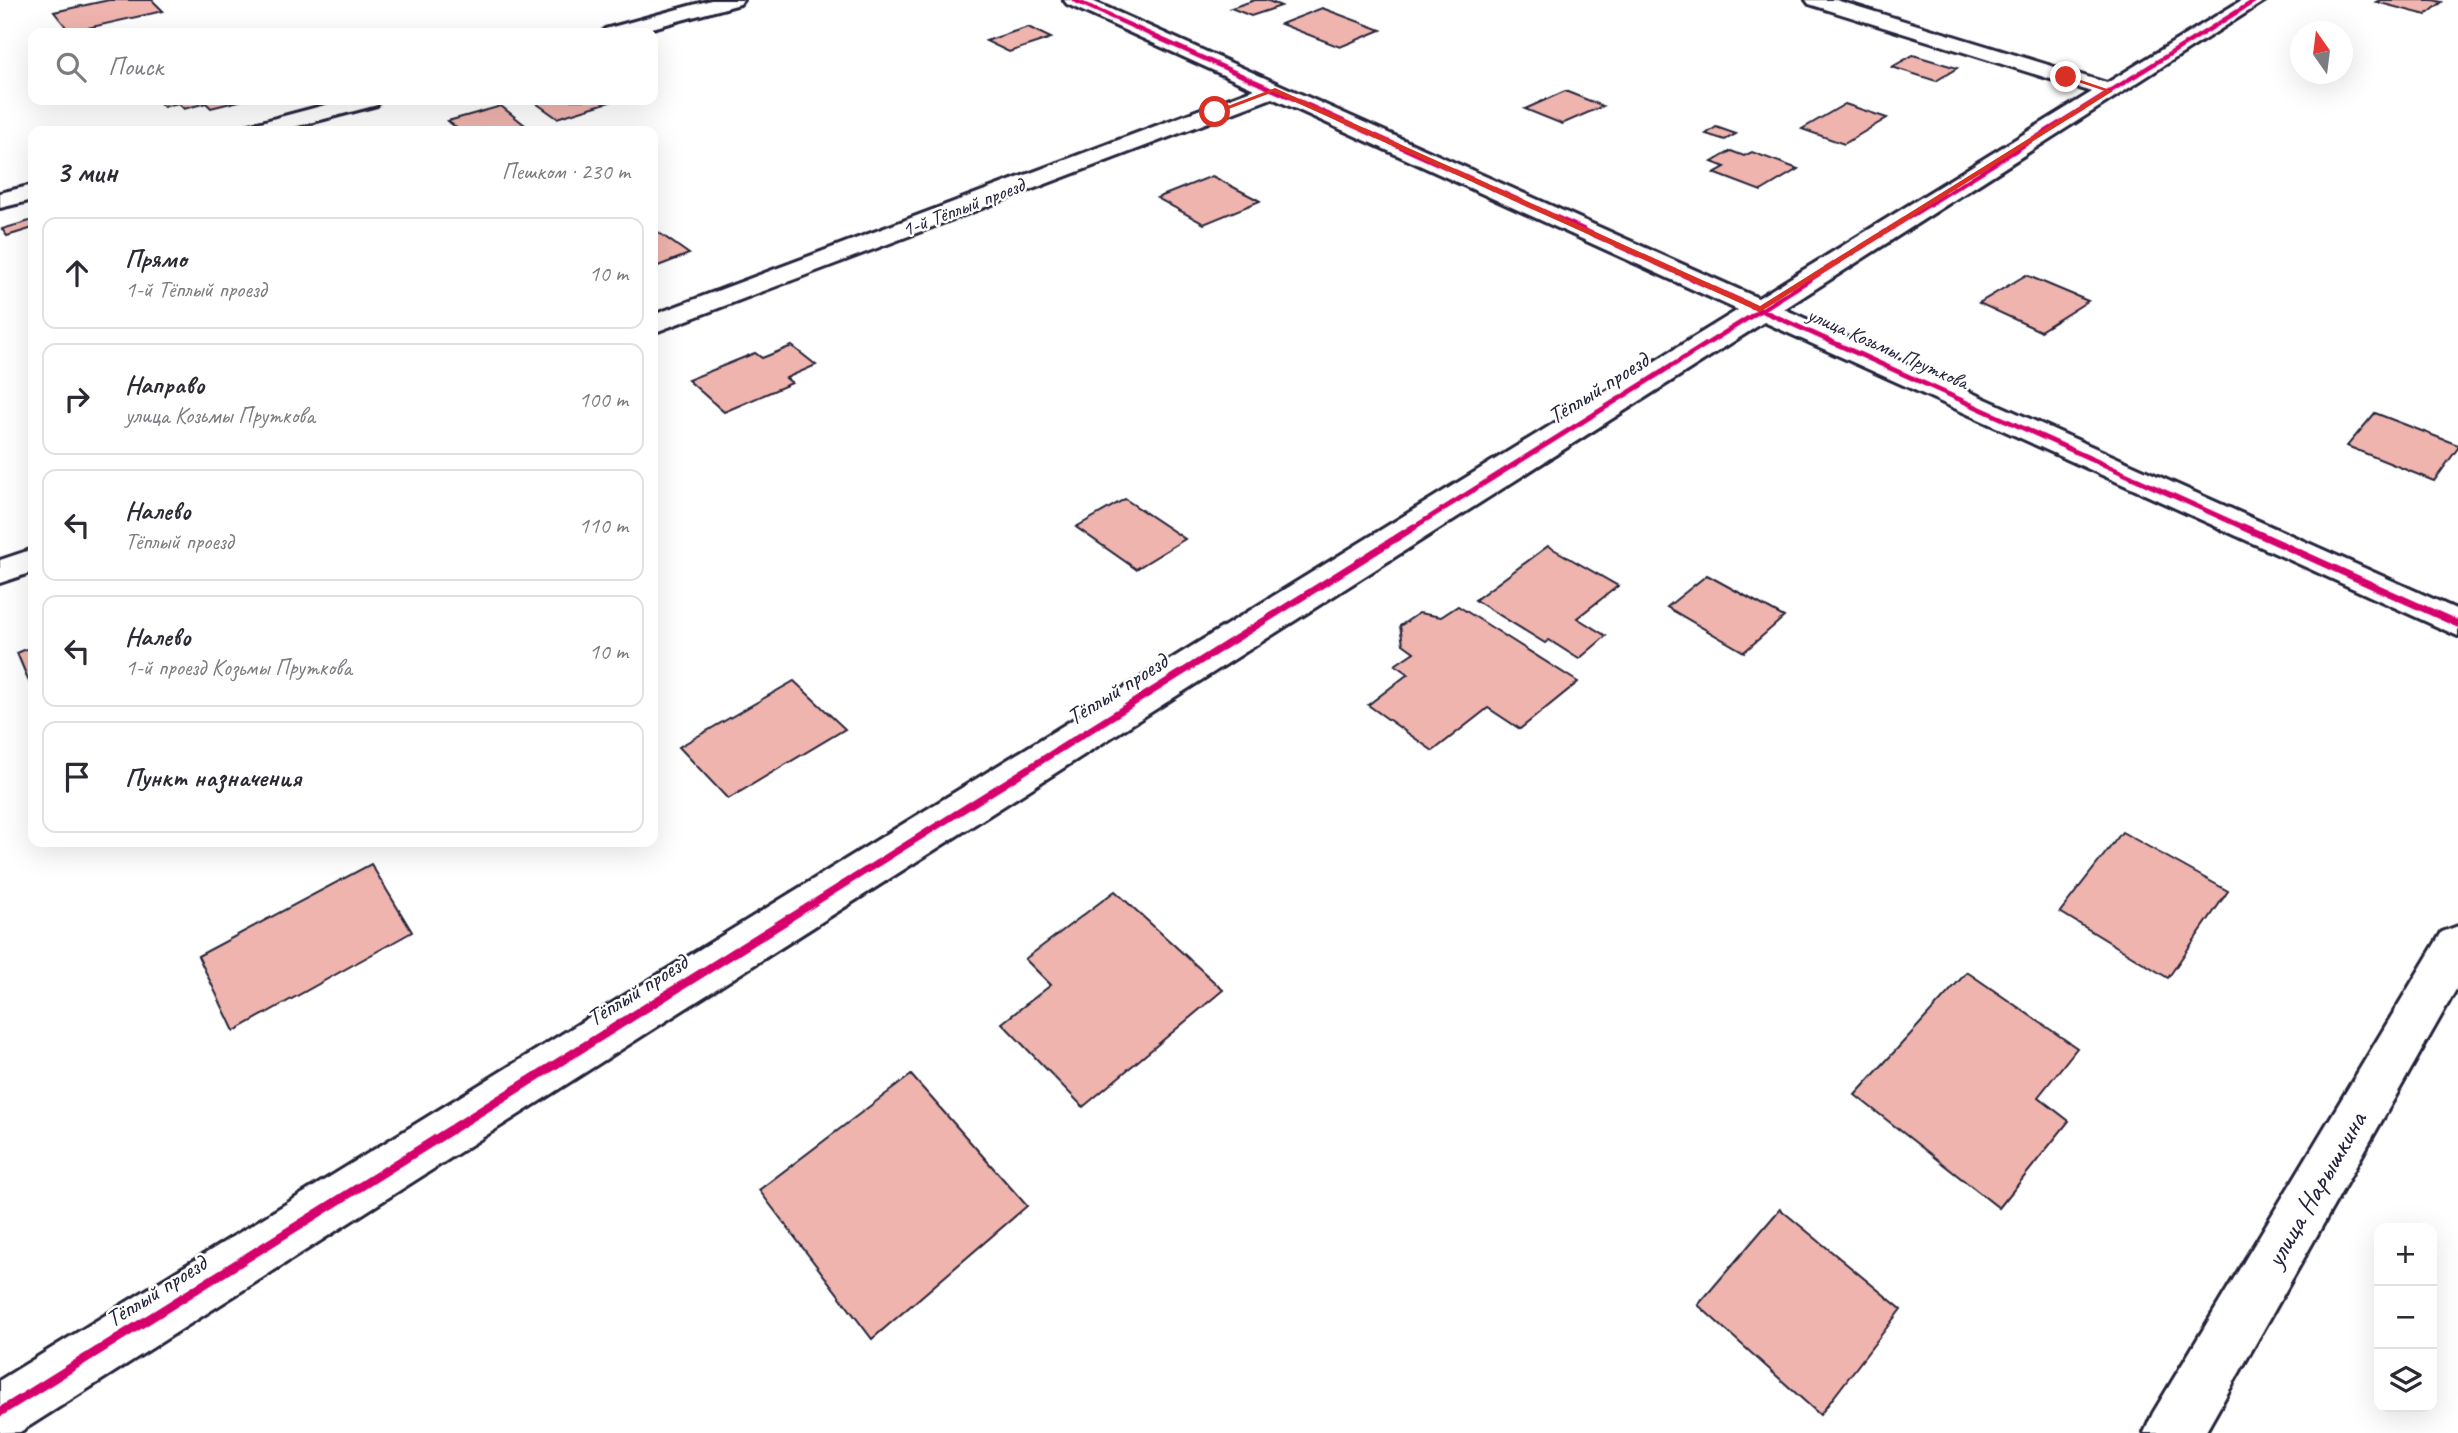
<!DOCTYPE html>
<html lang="ru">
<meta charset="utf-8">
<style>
:root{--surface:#fff;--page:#f7f7f7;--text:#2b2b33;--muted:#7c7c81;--line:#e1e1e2}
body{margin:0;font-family:Caveat,sans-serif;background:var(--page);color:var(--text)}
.controls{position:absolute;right:21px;bottom:21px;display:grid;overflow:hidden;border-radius:14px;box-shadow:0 7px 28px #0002}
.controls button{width:63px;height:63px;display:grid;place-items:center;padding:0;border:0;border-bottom:2px solid var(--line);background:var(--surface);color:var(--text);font:35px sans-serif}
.compass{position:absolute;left:2290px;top:21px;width:63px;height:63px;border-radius:50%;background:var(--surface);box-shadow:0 7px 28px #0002;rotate:346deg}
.stop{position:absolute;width:21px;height:21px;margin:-16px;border:5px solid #d93025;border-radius:50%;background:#fff}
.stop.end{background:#d93025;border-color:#fff;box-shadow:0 2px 7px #0008}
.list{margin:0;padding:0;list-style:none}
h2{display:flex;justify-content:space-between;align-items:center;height:91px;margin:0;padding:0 28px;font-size:30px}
h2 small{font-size:23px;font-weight:400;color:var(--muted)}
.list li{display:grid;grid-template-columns:46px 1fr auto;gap:21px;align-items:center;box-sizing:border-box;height:112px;margin:0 14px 14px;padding:0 14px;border:2px solid var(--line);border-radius:14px}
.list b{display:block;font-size:26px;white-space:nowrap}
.list p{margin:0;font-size:23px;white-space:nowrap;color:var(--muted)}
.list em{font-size:23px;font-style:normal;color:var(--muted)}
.icon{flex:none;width:38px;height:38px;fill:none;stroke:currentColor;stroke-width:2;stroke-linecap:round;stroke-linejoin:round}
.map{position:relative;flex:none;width:2458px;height:1433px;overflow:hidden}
.search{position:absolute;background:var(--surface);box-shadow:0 7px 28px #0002;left:28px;top:28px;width:630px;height:77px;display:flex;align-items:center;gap:18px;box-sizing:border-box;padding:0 24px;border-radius:14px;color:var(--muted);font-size:26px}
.panel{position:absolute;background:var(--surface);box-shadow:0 7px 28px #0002;left:28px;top:126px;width:630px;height:721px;border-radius:14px}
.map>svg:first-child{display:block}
</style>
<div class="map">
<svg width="2458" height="1433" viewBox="0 0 2458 1433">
<rect width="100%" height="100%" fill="#fff"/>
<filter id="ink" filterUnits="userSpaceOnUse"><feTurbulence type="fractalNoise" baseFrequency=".0143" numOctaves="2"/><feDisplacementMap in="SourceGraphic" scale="14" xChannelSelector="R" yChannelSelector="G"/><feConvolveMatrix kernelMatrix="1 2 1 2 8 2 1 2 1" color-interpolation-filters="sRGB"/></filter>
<g filter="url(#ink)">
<g fill="#efb4ad" stroke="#22223b" stroke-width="2">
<polygon points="109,0 152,0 163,11 70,32 54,12"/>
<polygon points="1255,0 1266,0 1281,6 1251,16 1231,8"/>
<polygon points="2380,0 2433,0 2442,2 2426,15 2376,2"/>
<polygon points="1322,8 1381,30 1340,47 1281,24"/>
<polygon points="1028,27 1051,38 1009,52 986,41"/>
<polygon points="1913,55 1957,68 1936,81 1892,67"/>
<polygon points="1565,91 1603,106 1562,124 1525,109"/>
<polygon points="157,100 243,100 211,108 206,103 184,109 178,103 164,107"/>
<polygon points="537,100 616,100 557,118 533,101"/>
<polygon points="1845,104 1887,118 1844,144 1802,129"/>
<polygon points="501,106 525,125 502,131 460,131 448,121"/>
<polygon points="1716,127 1736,134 1725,140 1706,134"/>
<polygon points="1731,151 1744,156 1752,152 1798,169 1761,191 1714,173 1725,167 1712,162"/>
<polygon points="1212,176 1260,201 1204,224 1157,198"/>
<polygon points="33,220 33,228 7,236 2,229"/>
<polygon points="653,230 655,230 689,254 653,268"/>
<polygon points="2026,275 2088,301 2040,331 1979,303"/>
<polygon points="792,346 816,365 786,378 792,383 724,412 688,380 755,353 762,358"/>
<polygon points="2375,413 2458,445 2458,448 2434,481 2347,446"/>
<polygon points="1125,499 1185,539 1136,569 1076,527"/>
<polygon points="1548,546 1618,586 1577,618 1606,636 1579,659 1549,640 1545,643 1475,600"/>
<polygon points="1707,575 1784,617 1744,652 1667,607"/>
<polygon points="1458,606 1578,682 1520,729 1488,708 1433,751 1368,705 1408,674 1395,665 1414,652 1403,644 1400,626 1419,613 1441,617"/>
<polygon points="33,646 33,691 17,653"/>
<polygon points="794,681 845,729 728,799 679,747"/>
<polygon points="2122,832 2228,891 2168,978 2060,912"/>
<polygon points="371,864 412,932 234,1031 198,956"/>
<polygon points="1115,891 1223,990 1083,1107 1002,1023 1051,985 1025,959"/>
<polygon points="1967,972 2077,1048 2038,1097 2069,1121 1999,1208 1855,1095"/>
<polygon points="911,1075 1027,1206 872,1339 759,1190"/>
<polygon points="1780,1209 1901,1309 1820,1415 1698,1305"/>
</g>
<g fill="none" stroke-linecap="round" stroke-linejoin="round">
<defs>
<g id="minor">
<polygon points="711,0 743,0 740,4 634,33 602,33 605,29"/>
<polygon points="1064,0 1090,0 1758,298 2092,92 1809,4 1806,0 1836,0 2107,83 2242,0 2266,0 1784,309 2458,610 2458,636 1764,322 20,1432 0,1433 0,1380 1738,310 1272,98 653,333 653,315 1254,89 1067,4"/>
<polygon points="344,100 380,100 377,105 279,131 242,131 246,126"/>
<polygon points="33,185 33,200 0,208 0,193"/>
<polygon points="33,549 33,572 0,583 0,560"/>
<polygon points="2458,926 2458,986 2205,1433 2144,1433 2153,1413 2442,932"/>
</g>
</defs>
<use href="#minor" stroke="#22223b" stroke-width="6"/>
<use href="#minor" fill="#fff" fill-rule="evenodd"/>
<defs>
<g id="cycleway-far3">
<polyline points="1074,0 1583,229"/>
<polyline points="1890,229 2256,0"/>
</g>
<g id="cycleway-far2">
<polyline points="1579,228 2247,529"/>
<polyline points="1411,529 1892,228"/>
</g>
<g id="cycleway-far1">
<polyline points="2243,527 2458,624"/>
<polyline points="785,921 1414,527"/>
</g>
<polyline id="cycleway" points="0,1412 788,919"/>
</defs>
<use href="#cycleway-far3" stroke="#fff" stroke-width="7"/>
<use href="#cycleway-far2" stroke="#fff" stroke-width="9"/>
<use href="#cycleway-far1" stroke="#fff" stroke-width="11"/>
<use href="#cycleway" stroke="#fff" stroke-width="13"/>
<use href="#cycleway-far3" stroke="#d6006c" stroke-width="4.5"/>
<use href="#cycleway-far2" stroke="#d6006c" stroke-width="5"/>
<use href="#cycleway-far1" stroke="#d6006c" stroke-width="7"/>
<use href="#cycleway" stroke="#d6006c" stroke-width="9"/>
</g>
</g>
<polygon fill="#d93025" points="2069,76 2113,91 1760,312 1273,92 1218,113 1212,112 1275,88 1760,306 2105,91 2063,77"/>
<g text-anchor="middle" stroke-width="5" stroke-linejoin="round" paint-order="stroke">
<g font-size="21" fill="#22223b" stroke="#fff">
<text transform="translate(963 207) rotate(-21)" y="7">1-й Тёплый проезд</text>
<text transform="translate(1888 348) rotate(24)" y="7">улица Козьмы Пруткова</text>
</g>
<g font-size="24" fill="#22223b" stroke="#fff">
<text transform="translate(1598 388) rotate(-32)" y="8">Тёплый проезд</text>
<text transform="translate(1117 689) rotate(-32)" y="8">Тёплый проезд</text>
<text transform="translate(637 990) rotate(-32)" y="8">Тёплый проезд</text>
<text transform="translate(156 1291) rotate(-32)" y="8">Тёплый проезд</text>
</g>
<g font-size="28" fill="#22223b" stroke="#fff">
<text transform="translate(2315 1189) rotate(-60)" y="10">улица Нарышкина</text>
</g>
</g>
</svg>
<div class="controls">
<button>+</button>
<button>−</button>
<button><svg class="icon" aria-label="layers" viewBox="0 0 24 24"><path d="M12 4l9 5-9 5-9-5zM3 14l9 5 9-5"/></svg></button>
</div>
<svg class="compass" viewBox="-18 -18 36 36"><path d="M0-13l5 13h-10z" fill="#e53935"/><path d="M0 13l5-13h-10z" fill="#7c7c81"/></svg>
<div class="stop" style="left:1215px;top:112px"></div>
<div class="stop end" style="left:2066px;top:77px"></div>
<div class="search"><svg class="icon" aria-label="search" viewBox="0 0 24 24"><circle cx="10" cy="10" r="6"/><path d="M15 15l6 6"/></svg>Поиск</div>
<section class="panel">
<h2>3 мин<small>Пешком · 230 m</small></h2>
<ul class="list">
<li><svg class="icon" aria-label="ahead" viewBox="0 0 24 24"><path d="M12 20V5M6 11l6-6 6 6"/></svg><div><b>Прямо</b><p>1-й Тёплый проезд</p></div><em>10 m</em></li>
<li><svg class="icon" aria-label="right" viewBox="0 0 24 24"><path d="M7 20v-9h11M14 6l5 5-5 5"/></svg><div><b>Направо</b><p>улица Козьмы Пруткова</p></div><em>100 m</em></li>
<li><svg class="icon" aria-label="left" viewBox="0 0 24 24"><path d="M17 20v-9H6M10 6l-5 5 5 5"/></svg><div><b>Налево</b><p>Тёплый проезд</p></div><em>110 m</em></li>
<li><svg class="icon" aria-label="left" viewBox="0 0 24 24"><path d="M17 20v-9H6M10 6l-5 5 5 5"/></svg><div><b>Налево</b><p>1-й проезд Козьмы Пруткова</p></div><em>10 m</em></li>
<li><svg class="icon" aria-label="arrive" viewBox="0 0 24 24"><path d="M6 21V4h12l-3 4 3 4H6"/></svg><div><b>Пункт назначения</b></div></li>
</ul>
</section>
</div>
